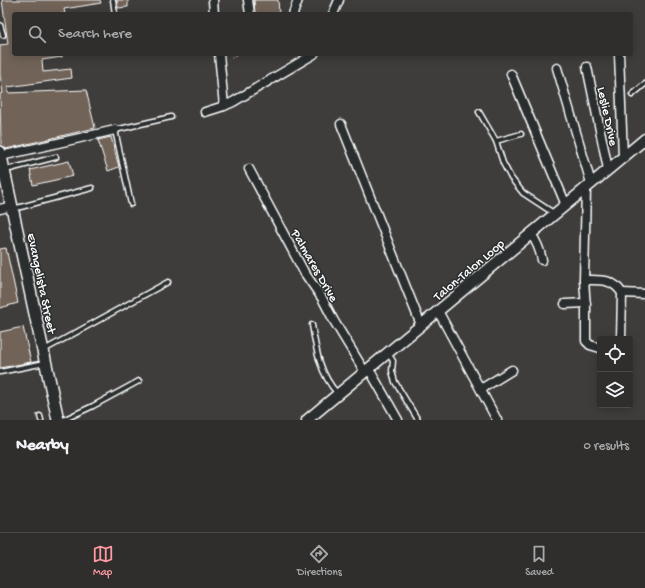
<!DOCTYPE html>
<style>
:root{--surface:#2f2e2c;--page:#3b3a38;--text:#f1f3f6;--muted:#a7a8a9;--line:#4a4a48;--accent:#ff9aa2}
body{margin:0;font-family:"Gochi Hand",sans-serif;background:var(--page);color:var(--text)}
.controls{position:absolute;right:12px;bottom:12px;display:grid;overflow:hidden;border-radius:4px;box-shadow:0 2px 10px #0003}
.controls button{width:36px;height:36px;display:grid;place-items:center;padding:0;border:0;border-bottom:1px solid var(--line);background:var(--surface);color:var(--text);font:20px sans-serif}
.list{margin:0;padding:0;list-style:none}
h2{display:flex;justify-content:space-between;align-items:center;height:52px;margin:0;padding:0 16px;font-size:17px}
h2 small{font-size:13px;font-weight:400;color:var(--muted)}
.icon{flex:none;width:22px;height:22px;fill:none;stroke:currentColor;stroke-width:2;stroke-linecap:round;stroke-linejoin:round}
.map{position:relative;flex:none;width:645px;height:420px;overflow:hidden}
.search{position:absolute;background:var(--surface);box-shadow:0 2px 10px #0003;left:12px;right:12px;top:12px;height:44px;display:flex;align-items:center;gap:10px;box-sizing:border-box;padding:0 14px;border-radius:4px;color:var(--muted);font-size:15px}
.sheet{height:112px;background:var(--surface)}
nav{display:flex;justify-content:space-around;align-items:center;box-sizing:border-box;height:56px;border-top:1px solid var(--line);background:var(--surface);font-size:11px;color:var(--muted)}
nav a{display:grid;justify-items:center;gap:2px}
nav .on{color:var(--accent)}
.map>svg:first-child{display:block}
</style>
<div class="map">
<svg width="645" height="420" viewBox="0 0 645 420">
<rect width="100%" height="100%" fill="#3f3d3b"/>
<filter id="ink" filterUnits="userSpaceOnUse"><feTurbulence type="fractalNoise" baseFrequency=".025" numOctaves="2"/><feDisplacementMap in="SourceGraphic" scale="8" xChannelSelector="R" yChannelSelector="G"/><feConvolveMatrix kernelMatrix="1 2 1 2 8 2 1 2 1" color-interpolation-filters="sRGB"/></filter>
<g filter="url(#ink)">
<g fill="#716358" stroke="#fff">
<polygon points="2,0 100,0 101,3 64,9 65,14 14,14 14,54 62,54 62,57 42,60 43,72 71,69 72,78 8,87 8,93 86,90 95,128 6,149 2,146 1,145 0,94 3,93 0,75 0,45 8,44"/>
<polygon points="117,0 128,0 128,7 118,8"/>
<polygon points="254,0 278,0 279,14 255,14"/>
<polygon points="111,137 119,167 108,171 98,140"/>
<polygon points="69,161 73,176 33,185 30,170"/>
<polygon points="6,248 18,303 0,308 0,249"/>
<polygon points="23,327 31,362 0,368 0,332"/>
</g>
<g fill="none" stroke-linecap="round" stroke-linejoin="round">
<defs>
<g id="service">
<polyline points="113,0 115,14"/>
<polyline points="0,25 3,35"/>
<polyline points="632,95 645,84"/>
<polyline points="479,112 496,141 503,163 511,178 523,193 555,214"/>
<polyline points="496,141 521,134"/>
<polyline points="6,170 56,157"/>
<polyline points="131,204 115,130 171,117"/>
<polyline points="13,209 92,188"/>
<path d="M312,325C316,350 320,375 338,394"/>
<polyline points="44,350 168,282"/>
<polyline points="388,353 393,361 392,371 395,382 418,420"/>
<polyline points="0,372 45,363"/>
<polyline points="40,416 41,420"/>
<polyline points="63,420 93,406 139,381"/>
</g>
<g id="minor">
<polyline points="213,0 214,14"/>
<polyline points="248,0 250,14"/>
<polyline points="293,14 298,0"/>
<polyline points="333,14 339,0"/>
<polyline points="219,54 224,106"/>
<polyline points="619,54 623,156"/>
<polyline points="587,67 608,169"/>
<polyline points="557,68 591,183"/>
<polyline points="511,74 566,205"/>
<polyline points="205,112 224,106 233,102 314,54"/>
<polyline points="341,124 421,325"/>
<polyline points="1,156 115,130"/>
<polyline points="249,169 304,272 322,298 334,321 365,372"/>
<path d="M586,188L584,280C600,280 612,278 622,293L621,339"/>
<polyline points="0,209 12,206"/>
<path d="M531,234C537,242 540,250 542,260"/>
<polyline points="584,280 586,308 586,341 590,345 600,348"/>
<polyline points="622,293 645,294"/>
<polyline points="565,304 586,303"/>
<polyline points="438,311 497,420"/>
<polyline points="369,369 398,420"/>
<polyline points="481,389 512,370"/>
</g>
<polyline id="tertiary" points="307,420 645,139"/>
<polyline id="secondary" points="0,152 58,420"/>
</defs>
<use href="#service" stroke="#fff" stroke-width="7"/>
<use href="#minor" stroke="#fff" stroke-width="11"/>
<use href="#tertiary" stroke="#fff" stroke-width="13"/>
<use href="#secondary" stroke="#fff" stroke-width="14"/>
<polyline stroke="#fff" stroke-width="1" stroke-dasharray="1 3" stroke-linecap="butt" points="228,60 239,54"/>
<use href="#service" stroke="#2a2d2e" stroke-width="4"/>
<use href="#minor" stroke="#2a2d2e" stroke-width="8"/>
<use href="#tertiary" stroke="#2a2d2e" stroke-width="10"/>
<use href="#secondary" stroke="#2a2d2e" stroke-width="11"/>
</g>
</g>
<g text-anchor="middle" stroke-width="3" stroke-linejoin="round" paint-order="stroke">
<g font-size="13" fill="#fff" stroke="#2a2d2e">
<text transform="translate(609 116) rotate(78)" y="5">Leslie Drive</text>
<text transform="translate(316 265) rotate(60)" y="5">Palmares Drive</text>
<text transform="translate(468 269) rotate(-40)" y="5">Talon-Talon Loop</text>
<text transform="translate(43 283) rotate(78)" y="5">Evangelista Street</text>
</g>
</g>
</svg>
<div class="controls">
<button><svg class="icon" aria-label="locate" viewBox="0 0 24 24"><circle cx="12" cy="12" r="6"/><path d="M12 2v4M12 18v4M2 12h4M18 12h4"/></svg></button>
<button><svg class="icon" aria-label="layers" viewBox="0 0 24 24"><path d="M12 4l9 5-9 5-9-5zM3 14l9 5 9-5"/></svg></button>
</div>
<div class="search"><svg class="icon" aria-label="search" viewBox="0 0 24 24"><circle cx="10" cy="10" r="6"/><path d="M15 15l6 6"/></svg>Search here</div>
</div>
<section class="sheet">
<h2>Nearby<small>0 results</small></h2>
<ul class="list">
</ul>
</section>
<nav>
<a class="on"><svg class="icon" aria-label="map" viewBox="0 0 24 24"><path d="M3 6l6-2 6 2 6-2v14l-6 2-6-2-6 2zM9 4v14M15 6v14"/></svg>Map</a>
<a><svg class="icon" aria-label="directions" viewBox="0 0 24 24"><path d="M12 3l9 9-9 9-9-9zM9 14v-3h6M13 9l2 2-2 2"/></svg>Directions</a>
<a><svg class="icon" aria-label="saved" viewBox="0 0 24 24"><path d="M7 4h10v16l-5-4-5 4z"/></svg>Saved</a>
</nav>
